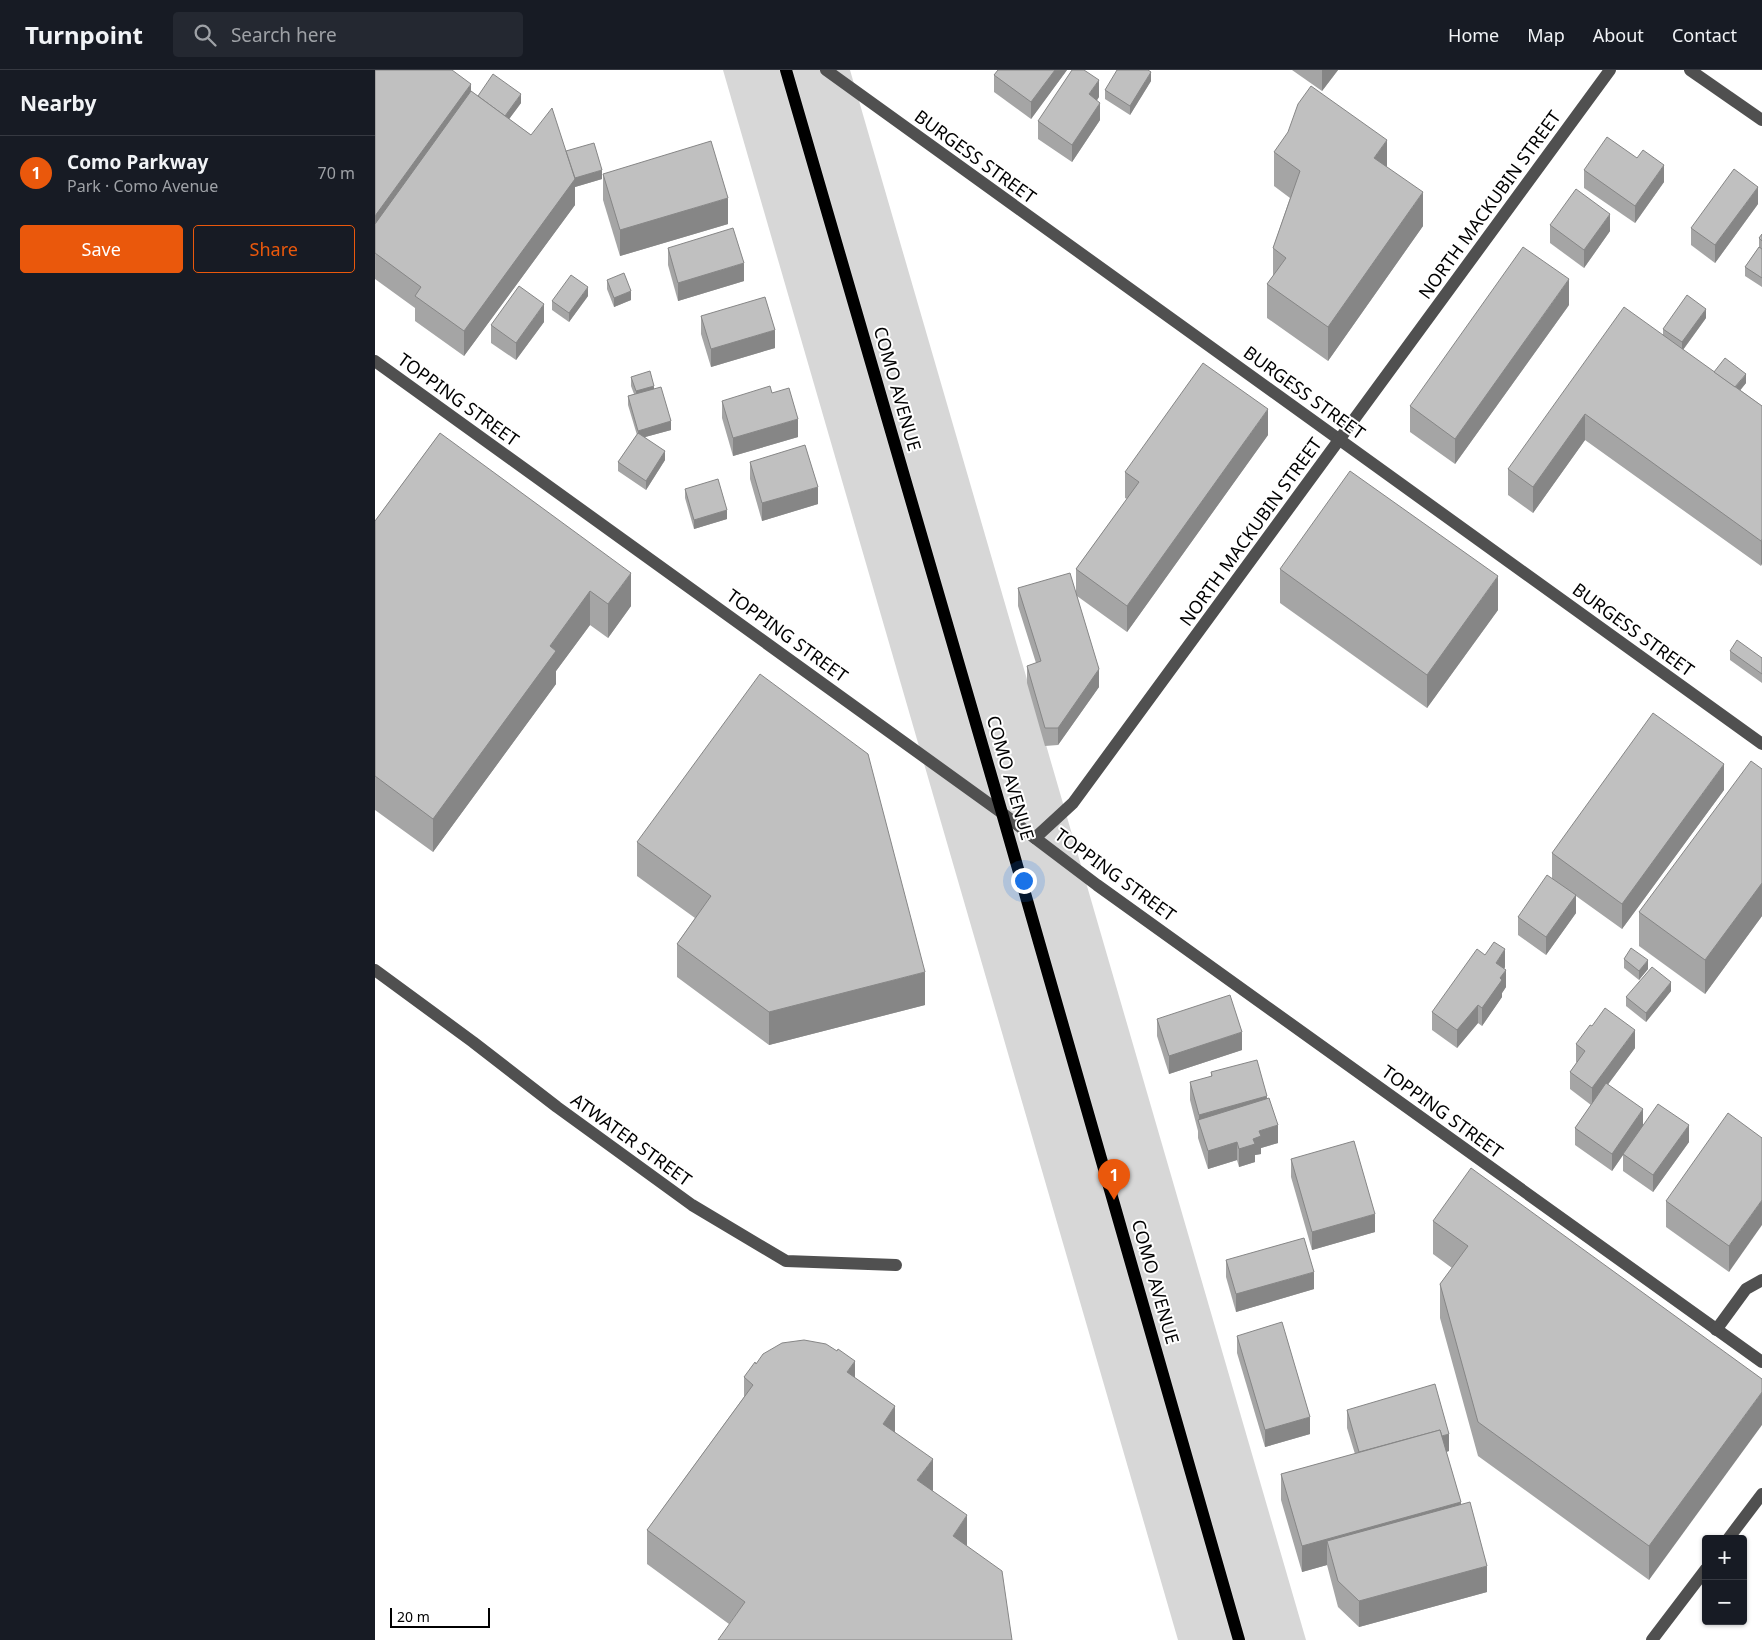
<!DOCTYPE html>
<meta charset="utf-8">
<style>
:root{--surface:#171b24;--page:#242831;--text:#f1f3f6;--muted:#9ea1a6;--line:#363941;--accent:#ea580c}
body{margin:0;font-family:"Noto Sans",sans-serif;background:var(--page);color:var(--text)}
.controls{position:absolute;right:15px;bottom:15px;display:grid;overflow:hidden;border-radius:5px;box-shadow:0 1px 4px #0004}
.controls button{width:45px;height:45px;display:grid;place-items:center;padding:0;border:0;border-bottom:1px solid var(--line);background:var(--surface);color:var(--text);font:25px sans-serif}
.scale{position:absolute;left:15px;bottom:12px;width:100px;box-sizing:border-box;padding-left:5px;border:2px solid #000;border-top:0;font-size:14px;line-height:18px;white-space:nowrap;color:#000;-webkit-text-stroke:4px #fff;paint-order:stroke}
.you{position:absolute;left:648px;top:810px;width:18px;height:18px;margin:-12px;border:4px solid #fff;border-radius:50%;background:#1a73e8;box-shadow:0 0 0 8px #1a73e833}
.badge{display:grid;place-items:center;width:32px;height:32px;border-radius:50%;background:var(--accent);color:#fff;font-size:16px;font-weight:700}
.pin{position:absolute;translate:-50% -41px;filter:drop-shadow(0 1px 2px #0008)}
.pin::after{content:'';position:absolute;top:26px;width:18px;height:15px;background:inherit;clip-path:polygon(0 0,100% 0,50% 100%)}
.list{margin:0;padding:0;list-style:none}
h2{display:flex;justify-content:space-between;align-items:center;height:65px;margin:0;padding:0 20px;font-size:21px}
h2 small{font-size:16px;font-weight:400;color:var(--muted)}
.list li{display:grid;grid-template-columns:32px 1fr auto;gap:15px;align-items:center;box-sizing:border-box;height:75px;padding:0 20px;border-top:1px solid var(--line)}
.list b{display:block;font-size:19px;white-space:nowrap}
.list p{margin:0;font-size:16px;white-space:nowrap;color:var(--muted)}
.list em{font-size:16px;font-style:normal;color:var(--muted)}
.actions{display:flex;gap:10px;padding:15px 20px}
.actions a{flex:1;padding:11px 0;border:1px solid var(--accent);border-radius:5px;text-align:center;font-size:18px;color:var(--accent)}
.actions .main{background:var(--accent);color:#fff}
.icon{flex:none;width:28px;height:28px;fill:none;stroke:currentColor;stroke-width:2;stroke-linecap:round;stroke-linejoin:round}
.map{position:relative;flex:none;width:1387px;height:1570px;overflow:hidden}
header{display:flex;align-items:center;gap:30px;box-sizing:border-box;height:70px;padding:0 25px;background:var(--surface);border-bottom:1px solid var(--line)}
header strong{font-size:24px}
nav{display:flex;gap:28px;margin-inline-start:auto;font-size:18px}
.search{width:350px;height:45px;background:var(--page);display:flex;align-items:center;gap:12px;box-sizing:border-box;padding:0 18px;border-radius:5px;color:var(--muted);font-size:19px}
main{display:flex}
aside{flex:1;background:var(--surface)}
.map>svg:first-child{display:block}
</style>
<header>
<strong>Turnpoint</strong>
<div class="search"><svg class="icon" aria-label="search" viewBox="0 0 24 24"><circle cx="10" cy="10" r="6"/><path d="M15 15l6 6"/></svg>Search here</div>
<nav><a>Home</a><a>Map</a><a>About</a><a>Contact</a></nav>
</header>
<main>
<aside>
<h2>Nearby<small></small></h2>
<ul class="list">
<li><span class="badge">1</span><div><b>Como Parkway</b><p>Park · Como Avenue</p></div><em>70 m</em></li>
</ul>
<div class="actions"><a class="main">Save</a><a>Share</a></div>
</aside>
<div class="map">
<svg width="1387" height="1570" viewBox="0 0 1387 1570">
<rect width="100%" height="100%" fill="#fff"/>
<polygon fill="#d7d7d7" points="348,0 475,0 931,1570 803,1570"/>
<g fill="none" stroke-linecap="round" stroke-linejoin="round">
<defs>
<polyline id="major" points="411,0 627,743 864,1570"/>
</defs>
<use href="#major" stroke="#dbdbdb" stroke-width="14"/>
<g stroke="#505050" stroke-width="12">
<polyline points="451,0 1387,674"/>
<polyline points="1315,0 1387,50"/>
<polyline points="0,291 627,743 722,815 1387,1292"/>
<polyline points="660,768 698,733 1235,0"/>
<polyline points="0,900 98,972 182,1037 317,1135 411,1191 521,1195"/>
<polyline points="1341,1260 1371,1219 1387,1210"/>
<polyline points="1353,1469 1387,1424"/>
<polyline points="1277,1570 1331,1499"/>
</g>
<use href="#major" stroke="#000" stroke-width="12"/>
</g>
<g fill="#a5a5a5">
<polygon points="0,0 96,21 103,26 146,33 134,49 156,65 191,81 227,109 200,117 200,135 89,286 40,251 40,238 0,209"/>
<polygon points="623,0 692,0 656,49 619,22 619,5"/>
<polygon points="917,0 963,0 947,21"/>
<polygon points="776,11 755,45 730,29 730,20"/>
<polygon points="724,27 722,30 725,50 697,92 663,69 663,51"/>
<polygon points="899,82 1012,97 1048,156 953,291 892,248 892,214 898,206 898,178 915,128 899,116"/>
<polygon points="1209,100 1289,112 1260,153 1209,118"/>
<polygon points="228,104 353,154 245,186 228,130"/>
<polygon points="1383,134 1340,193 1316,175 1316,158"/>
<polygon points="1175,155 1235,161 1209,198 1175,173"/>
<polygon points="1387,164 1387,217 1370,206 1370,197 1384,177 1384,168"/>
<polygon points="293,178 369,211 303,231 293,195"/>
<polygon points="232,210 256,230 239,237 232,219"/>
<polygon points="213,226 194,252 177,240 177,231"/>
<polygon points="1194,235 1080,394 1035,362 1035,336"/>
<polygon points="326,246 400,278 336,297 326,264"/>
<polygon points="1331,248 1308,280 1339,302 1371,313 1365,320 1387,336 1386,496 1210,370 1158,443 1133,425 1133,399 1288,265 1288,259"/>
<polygon points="169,252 141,290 116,273 116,255"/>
<polygon points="256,307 279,319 296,360 270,367 290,390 271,420 243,401 243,392 262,365 253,335 253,326 259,324 256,316"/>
<polygon points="347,331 423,367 358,386 347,348"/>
<polygon points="65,363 256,536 233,568 215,555 181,601 181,614 58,782 0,740 0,451"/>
<polygon points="893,365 752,562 702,526 724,617 683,675 670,676 652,613 652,596 661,593 643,536 643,518 701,524 701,499 752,429 750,428 750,402"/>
<polygon points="375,392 443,434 387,451 375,409"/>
<polygon points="310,419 352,449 319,459 310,428"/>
<polygon points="905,499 1123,540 1052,638 905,533"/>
<polygon points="1355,581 1387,588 1387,613 1355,590"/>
<polygon points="1387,699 1387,846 1330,924 1264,876 1264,842"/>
<polygon points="1349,720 1247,859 1201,826 1201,843 1171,885 1143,865 1143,847 1177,808 1177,783"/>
<polygon points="262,772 550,935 394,975 302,907 302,874 320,848 262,806"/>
<polygon points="1110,885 1130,897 1129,899 1131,917 1127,923 1127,927 1107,956 1103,953 1082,978 1057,960 1057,942"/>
<polygon points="1249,889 1273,899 1264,910 1249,898"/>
<polygon points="1296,921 1271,952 1251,936 1251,927"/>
<polygon points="782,949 867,980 794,1004 782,966"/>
<polygon points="1201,974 1260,978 1233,1014 1268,1055 1314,1072 1278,1122 1248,1101 1248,1085 1237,1101 1200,1075 1200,1058 1216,1035 1195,1019 1195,1002 1202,992 1201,992"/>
<polygon points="836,1002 892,1028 903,1073 886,1078 886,1084 880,1085 880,1092 864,1097 862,1090 833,1099 823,1068 823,1061 815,1030 815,1012 836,1007"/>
<polygon points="1387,1068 1354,1202 1291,1157 1291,1131"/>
<polygon points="916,1089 1000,1162 937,1180 916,1107"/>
<polygon points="1058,1151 1387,1309 1274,1510 1103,1386 1065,1248 1065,1214 1077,1198 1058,1184"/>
<polygon points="851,1190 939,1219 861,1242 851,1207"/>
<polygon points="862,1266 935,1364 890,1377 862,1283"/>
<polygon points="381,1294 480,1308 520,1336 354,1554 272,1494 272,1460 369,1327 369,1307"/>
<polygon points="972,1340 1074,1381 1071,1382 1086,1434 1112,1522 984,1557 963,1537 952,1495 927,1502 906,1430 906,1404 980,1384 972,1358"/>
</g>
<g fill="#868686">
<polygon points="680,0 692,0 656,49 656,32"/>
<polygon points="947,0 963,0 947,21"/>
<polygon points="776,2 776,11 755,45 755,36"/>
<polygon points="724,10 724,27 714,42 714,24"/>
<polygon points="96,14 96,47 0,180 0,146"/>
<polygon points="146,24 146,33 126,60 126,52"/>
<polygon points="725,33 725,50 697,92 697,75"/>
<polygon points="1012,70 1012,103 999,88"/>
<polygon points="1289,95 1289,112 1260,153 1260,136"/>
<polygon points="227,100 227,109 200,117 200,135 89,286 89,261 196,109"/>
<polygon points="1383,117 1383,134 1340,193 1340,175"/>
<polygon points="1048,122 1048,156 953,291 953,257"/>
<polygon points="353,128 353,154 245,186 245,160"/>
<polygon points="1235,144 1235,161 1209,198 1209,180"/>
<polygon points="369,193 369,211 303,231 303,213"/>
<polygon points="1194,209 1194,235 1080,394 1080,369"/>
<polygon points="213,217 213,226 194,252 194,243"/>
<polygon points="256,221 256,230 239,237 239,228"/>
<polygon points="169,234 169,252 141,290 141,273"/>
<polygon points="1331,239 1331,248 1307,281 1307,272"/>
<polygon points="400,260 400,278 336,297 336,279"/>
<polygon points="1371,304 1371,313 1352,337 1352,328"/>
<polygon points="279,316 279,325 261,330 261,321"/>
<polygon points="893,339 893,365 752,562 752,536"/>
<polygon points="1210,344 1210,370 1158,443 1158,417"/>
<polygon points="423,349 423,367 358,386 358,368"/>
<polygon points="296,351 296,360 263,369 263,361"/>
<polygon points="290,381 290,390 271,420 271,411"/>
<polygon points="443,417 443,434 387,451 387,433"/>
<polygon points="352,440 352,449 319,459 319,450"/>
<polygon points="1387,469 1387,494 1386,496 1386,471"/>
<polygon points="256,503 256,536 233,568 233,534"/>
<polygon points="1123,506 1123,540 1052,638 1052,605"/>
<polygon points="215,521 215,555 181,601 181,614 58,782 58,749 175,576"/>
<polygon points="724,599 724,617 683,675 683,658"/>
<polygon points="1349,694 1349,720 1247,859 1247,834"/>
<polygon points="1387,813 1387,846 1330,924 1330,890"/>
<polygon points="1201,825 1201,843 1171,885 1171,867"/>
<polygon points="1130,879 1130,897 1121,911 1121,893"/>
<polygon points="1273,890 1273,899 1264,910 1264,901"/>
<polygon points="1131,900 1131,917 1127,923 1127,927 1107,956 1107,938 1125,908"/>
<polygon points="550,902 550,935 394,975 394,942"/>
<polygon points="1296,912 1296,921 1271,952 1271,943"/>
<polygon points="1103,935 1103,953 1082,978 1082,960"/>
<polygon points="1260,960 1260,978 1217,1036 1217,1018"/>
<polygon points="867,962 867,980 794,1004 794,986"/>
<polygon points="892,1026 892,1044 824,1051 824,1045"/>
<polygon points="1268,1039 1268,1057 1248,1084 1248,1085 1237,1101 1237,1084"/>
<polygon points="903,1055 903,1073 886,1078 886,1084 880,1085 880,1092 864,1097 864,1079 878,1069 884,1061"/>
<polygon points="1314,1055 1314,1072 1278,1122 1278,1105"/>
<polygon points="862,1072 862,1090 833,1099 833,1081"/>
<polygon points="1387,1130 1387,1155 1354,1202 1354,1176"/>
<polygon points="1000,1144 1000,1162 937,1180 937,1162"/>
<polygon points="939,1202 939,1219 861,1242 861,1224"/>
<polygon points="480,1291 480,1324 472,1302"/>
<polygon points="1387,1322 1387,1355 1274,1510 1274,1476"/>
<polygon points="520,1336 520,1370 508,1354"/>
<polygon points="935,1347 935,1364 890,1377 890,1360"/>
<polygon points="1074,1364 1074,1381 986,1407 986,1389"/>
<polygon points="558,1389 558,1422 542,1410"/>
<polygon points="1086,1432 1086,1458 952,1471 952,1495 927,1502 927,1476"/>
<polygon points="592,1445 592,1479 578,1466"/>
<polygon points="1112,1496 1112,1522 984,1557 984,1531"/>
</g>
<g fill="#c0c0c0" stroke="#868686">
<polygon points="0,0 77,0 96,14 0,146"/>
<polygon points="623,0 680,0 656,32 619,5"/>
<polygon points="697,0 709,0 724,10 714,24 725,33 697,75 663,51"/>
<polygon points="742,0 773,0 776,2 755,36 730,20"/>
<polygon points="118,4 146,24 130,46 103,26"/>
<polygon points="936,16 1012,70 999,88 1048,122 953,257 892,214 911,188 898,178 925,101 899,82 913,62 923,34"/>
<polygon points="96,21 156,65 177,38 200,109 89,261 40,226 46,217 0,183 0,154"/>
<polygon points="1232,67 1262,88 1268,80 1289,95 1260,136 1209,100"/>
<polygon points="336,71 353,128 245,160 228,104"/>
<polygon points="219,73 227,100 200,108 191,81"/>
<polygon points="1359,99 1383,117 1340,175 1316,158"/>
<polygon points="1201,119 1235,144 1209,180 1175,155"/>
<polygon points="358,158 369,193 303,213 293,178"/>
<polygon points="1387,164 1387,171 1384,168"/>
<polygon points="1148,177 1194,209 1080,369 1035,336"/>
<polygon points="1384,177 1387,179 1387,208 1370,197"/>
<polygon points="249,203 256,221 239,228 232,210"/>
<polygon points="196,205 213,217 194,243 177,231"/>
<polygon points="144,216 169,234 141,273 116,255"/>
<polygon points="1312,225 1331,239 1307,272 1288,259"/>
<polygon points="390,227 400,260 336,279 326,246"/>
<polygon points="1249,237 1387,336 1387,469 1386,471 1210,344 1158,417 1133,399"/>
<polygon points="1350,288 1371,304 1360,317 1339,302"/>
<polygon points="828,293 893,339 752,536 701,499 764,412 750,402"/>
<polygon points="275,301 279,316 261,321 256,307"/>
<polygon points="395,316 397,323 414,318 423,349 358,368 347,331"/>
<polygon points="286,317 296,351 263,361 253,326"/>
<polygon points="65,363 256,503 233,534 215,521 175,576 181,581 58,749 0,706 0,451"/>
<polygon points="263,363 290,381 271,411 243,392"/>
<polygon points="430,375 443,417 387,433 375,392"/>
<polygon points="975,401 1123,506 1052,605 905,499"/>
<polygon points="343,409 352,440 319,450 310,419"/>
<polygon points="695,503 724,599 683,658 670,658 652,596 666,591 643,518"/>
<polygon points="1362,570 1387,588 1387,604 1355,581"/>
<polygon points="385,604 493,684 550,902 394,942 302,874 336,826 262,772"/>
<polygon points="1278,643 1349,694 1247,834 1177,783"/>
<polygon points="1376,691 1387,699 1387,813 1330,890 1264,842"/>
<polygon points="1172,805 1201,825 1171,867 1143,847"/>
<polygon points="1119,872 1130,879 1121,893 1131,900 1125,908 1127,910 1107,938 1103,935 1082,960 1057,942 1102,879 1110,885"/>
<polygon points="1256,878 1273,890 1264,901 1249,889"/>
<polygon points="1277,897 1296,912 1271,943 1251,927"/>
<polygon points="855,925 867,962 794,986 782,949"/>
<polygon points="1230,938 1260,960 1217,1018 1195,1002 1210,981 1201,974 1215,955 1217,956"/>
<polygon points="882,990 892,1026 824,1045 815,1012 837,1006 836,1002"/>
<polygon points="1231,1013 1268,1039 1237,1084 1200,1058"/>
<polygon points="894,1028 903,1055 884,1061 886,1066 878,1069 880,1074 864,1079 862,1072 833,1081 823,1050"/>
<polygon points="1283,1034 1314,1055 1278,1105 1248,1084"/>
<polygon points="1353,1043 1387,1068 1387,1130 1354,1176 1291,1131"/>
<polygon points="979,1071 1000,1144 937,1162 916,1089"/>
<polygon points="1096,1098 1387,1309 1387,1322 1274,1476 1103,1352 1065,1214 1093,1176 1058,1151"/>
<polygon points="929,1168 939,1202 861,1224 851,1190"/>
<polygon points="907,1252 935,1347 890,1360 862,1266"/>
<polygon points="429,1270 451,1274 462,1281 463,1279 480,1291 472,1302 520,1336 508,1354 558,1389 542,1410 592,1445 578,1466 627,1501 637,1570 343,1570 370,1532 272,1460 378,1315 369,1307 380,1292 381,1294 388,1284 407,1273"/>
<polygon points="1060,1314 1074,1364 1067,1366 1065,1360 984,1382 972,1340"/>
<polygon points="1065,1360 1086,1432 927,1476 906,1404"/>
<polygon points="1095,1432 1112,1496 984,1531 963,1511 952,1471"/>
</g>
<g text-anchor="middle" stroke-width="4" stroke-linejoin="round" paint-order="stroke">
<g font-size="18" fill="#000" stroke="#fff">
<text transform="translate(600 87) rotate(36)" y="6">BURGESS STREET</text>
<text transform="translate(1115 135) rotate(-54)" y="6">NORTH MACKUBIN STREET</text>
<text transform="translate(522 319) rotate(74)" y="6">COMO AVENUE</text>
<text transform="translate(929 323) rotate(36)" y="6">BURGESS STREET</text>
<text transform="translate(83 330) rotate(36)" y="6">TOPPING STREET</text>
<text transform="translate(876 462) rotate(-54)" y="6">NORTH MACKUBIN STREET</text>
<text transform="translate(1258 560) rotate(36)" y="6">BURGESS STREET</text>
<text transform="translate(412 566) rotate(36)" y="6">TOPPING STREET</text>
<text transform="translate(635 708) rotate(74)" y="6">COMO AVENUE</text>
<text transform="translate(740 805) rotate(36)" y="6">TOPPING STREET</text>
<text transform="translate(1067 1042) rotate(36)" y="6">TOPPING STREET</text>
<text transform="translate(256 1070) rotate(36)" y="6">ATWATER STREET</text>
<text transform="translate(780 1212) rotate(74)" y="6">COMO AVENUE</text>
</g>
</g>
</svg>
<div class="controls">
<button>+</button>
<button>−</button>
</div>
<div class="scale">20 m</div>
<div class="you"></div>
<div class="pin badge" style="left:739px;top:1130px">1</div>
</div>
</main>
